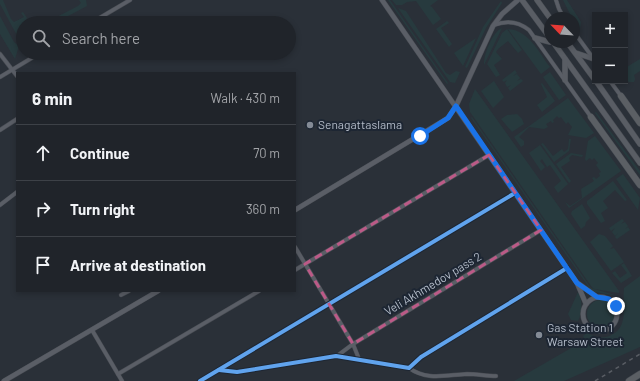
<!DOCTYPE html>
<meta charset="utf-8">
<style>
:root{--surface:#20242a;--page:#2d3036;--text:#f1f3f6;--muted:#a2a4a8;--line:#3d4147}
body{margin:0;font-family:Barlow,sans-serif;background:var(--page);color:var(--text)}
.controls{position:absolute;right:12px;top:12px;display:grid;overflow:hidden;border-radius:0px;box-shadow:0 2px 6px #0003}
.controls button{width:36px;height:36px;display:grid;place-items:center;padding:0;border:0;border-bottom:1px solid var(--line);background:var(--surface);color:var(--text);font:20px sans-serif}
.compass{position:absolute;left:544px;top:12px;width:36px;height:36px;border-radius:50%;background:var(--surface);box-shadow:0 2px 6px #0003;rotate:295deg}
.stop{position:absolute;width:12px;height:12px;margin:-9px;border:3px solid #1a73e8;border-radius:50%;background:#fff}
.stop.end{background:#1a73e8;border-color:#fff;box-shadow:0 1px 4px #0008}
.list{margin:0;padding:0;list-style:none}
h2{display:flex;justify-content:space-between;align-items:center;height:52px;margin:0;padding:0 16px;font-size:17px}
h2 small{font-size:13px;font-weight:400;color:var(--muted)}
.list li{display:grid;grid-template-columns:26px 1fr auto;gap:12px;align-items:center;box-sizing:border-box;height:56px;padding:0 16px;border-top:1px solid var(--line)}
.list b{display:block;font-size:15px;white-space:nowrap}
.list em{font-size:13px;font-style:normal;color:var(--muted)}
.icon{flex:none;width:22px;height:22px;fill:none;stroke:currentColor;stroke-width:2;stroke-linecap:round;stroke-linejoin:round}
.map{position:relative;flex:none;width:640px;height:381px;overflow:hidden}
.search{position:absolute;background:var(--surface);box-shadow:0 2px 6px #0003;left:16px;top:16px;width:280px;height:44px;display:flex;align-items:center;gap:10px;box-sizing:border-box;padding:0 14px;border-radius:22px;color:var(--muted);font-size:15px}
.panel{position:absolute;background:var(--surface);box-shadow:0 2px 6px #0003;left:16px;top:72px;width:280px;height:220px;border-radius:0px}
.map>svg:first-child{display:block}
</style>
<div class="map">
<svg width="640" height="381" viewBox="0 0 640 381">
<rect width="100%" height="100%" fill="#2a3038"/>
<g fill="#273a3e">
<polygon points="0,0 3,0 11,19 14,22 24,17 21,13 23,12 27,18 25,23 23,23 20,41 0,4"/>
<polygon points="79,0 86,0 87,6 55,23 45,23 78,6 81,3"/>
<polygon points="388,0 390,0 448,83 447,84"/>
<polygon points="392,0 438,0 430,6 432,7 441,19 433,25 416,1 407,2 402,5 396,5"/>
<polygon points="563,0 567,0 581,22 580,29 574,21 574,18 572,18"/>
<polygon points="501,1 502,3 486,28 467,68 465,67 483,27"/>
<polygon points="398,8 406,11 446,73 450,75 456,71 460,72 455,83 450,82"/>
<polygon points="0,16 14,42 19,46 15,59 0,34"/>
<polygon points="447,21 449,23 441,28 452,44 449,47 436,29"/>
<path d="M502,28L484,65C483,56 492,32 502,28Z"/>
<polygon points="507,29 522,50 518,53 508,41 498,49 496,52 502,59 494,65 500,75 496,77 487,64 502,33"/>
<path d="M508,29C529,30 539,53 550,67L541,74Z"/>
<polygon points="476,38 463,66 454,53"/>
<polygon points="640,59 640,71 634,75 635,79 634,82 629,82 625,79 625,68"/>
<polygon points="515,70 517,73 513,76 517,74 520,78 517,81 521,79 523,81 510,91 508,88 511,85 507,87 505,83 507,80 504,82 502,80"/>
<polygon points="550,72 566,95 559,100 543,77"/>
<polygon points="494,81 504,97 493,108 481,91"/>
<polygon points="542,83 555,101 542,112 537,105 547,97 541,84"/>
<polygon points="475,89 619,291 619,293 594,289 591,286 470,112 469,104"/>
<polygon points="568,98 594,133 586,138 568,135 572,127 568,122 566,124 561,117 559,118 557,116 553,120 554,122 552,123 551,121 546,124 548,127 544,129 529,127 519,137 524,141 524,145 521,147 514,137"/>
<polygon points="596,112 640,171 640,175 595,113"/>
<polygon points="517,114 522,119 524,124 512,132 501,119 507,115"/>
<polygon points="472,117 591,288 618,296 595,292 590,289 471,118"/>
<polygon points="595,136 621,171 569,208 565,202 570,206 582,198 581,189 594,181 592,178 594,177 596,179 600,176 599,173 601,172 596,165 598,163 594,158 592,160 590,158 586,161 585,159 588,141"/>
<polygon points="569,139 571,139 569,151 554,162 541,144 543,143 553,156 562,149 564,152 568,149"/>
<polygon points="540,145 568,184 558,193 554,187 561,181 550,165 547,167 542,159 540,161 545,167 541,171 529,153"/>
<polygon points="571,153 583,155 582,157 572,155 569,158 570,161 561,167 571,181 569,183 556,164"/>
<polygon points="623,174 640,198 638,210 616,179"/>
<polygon points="613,181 627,200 625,201 615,190 603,201 608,208 601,213 605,221 601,223 587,204 587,201"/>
<polygon points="582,204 590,218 586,222 585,226 581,229 571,214 572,211"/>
<polygon points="622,219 624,221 621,224 625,222 628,226 625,229 628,227 630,230 617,239 615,237 618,233 615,236 612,232 615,228 611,231 609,228"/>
<polygon points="599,234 605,236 613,246 610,249 614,248 624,262 611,271 590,242"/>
<polygon points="624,263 632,276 621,283 612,273 615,271 620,278 627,273 621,265"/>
<path d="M640,276V347L564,381H514L585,340L583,336L587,333C594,337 601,339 609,336C630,328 622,306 624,288Z"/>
<path d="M578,292C583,299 582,314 578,321L571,320L568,314Z"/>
<circle cx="601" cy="314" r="14"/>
</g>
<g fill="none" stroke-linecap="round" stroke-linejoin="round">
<defs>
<g id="minor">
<polyline points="556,0 559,9 564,18"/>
<polyline points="91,23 130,0"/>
<path d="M494,25C507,20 519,22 529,30L591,117"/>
<polyline points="574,32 593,58"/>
<polyline points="0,54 17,76"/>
<polyline points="0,77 40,53"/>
<polyline points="610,81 621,96"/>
<polyline points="0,130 17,119"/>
<polyline points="0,205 17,192"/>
<polyline points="295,247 353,344 359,359"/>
<polyline points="295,270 489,155"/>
<polyline points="121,295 129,291"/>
<polyline points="92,330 122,381"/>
<polyline points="337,356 353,344 541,230"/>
<path d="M409,368C427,381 446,375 467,374C477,374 486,376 496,376"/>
<polyline points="219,370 237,372 336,356 409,368 421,357 567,268"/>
<polyline points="118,374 259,291"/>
<polyline points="200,381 515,193"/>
</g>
<g id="tertiary">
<polyline points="382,0 577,283 586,304"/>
<polyline points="295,210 448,118 456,106 493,26 502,14 518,0"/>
<polyline points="579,284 597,297"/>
<circle cx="600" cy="314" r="17"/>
<polyline points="4,381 158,291"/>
</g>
<g id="secondary">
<polyline points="522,0 550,38"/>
<polyline points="537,0 550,18"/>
<polyline points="563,18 563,17"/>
<polyline points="535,38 550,42"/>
<polyline points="553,42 640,163"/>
<polyline points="567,42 595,80"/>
<polyline points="576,53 594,59"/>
<polyline points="565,80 565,59"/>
<polyline points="596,81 640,144"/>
</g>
<g id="trunk">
<polyline points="621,96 640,123"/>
<polyline points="591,117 640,185"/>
<polyline points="629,381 640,374"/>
</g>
</defs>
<use href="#minor" stroke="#484c53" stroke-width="4.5"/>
<use href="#tertiary" stroke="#484c53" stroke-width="5.5"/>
<use href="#secondary" stroke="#484c53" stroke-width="6"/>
<use href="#trunk" stroke="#474c53" stroke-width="7"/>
<use href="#minor" stroke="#5a5e66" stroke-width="3.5"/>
<use href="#tertiary" stroke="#5a5e66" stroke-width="4.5"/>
<use href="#secondary" stroke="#595d64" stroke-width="5"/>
<use href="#trunk" stroke="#5b5f64" stroke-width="6"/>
<polyline stroke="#595d64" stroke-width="1.5" stroke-dasharray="4 4" stroke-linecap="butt" points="595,381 640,354"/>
<defs>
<g id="cycleway">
<polyline points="219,370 237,372 336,356 409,368 421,357 567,268"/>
<polyline points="200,381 515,193"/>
</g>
</defs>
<use href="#cycleway" stroke="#1d2633" stroke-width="6"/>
<use href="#cycleway" stroke="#60a3ed" stroke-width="4"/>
</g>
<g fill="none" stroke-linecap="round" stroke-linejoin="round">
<polyline stroke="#1a73e8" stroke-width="5" points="420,136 448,118 456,106 577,283 597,297 609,299 616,306"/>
</g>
<path fill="none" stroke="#bc5a87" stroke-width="3" stroke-dasharray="8 5" stroke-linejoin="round" d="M489,155L541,230L353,344L305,264Z"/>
<g fill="#848b96" stroke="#1d2633" stroke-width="1.5">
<circle cx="310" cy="125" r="4"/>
<circle cx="539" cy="335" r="4"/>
</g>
<g text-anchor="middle" stroke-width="4" stroke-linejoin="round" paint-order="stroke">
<g font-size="12" fill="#b4bcc9" stroke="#1d2633" text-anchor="start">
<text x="318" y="129">Senagattaslama</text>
<text x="547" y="332">Gas Station 1<tspan x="547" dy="14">Warsaw Street</tspan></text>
</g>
<g font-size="12" fill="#b4bcc9" stroke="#1d2633">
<text transform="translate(433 284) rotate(-31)" y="4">Veli Akhmedov pass 2</text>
</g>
</g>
</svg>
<div class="controls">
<button>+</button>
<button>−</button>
</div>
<svg class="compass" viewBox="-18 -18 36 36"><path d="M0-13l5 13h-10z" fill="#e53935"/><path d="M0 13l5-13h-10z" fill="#a2a4a8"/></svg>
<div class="stop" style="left:420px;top:136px"></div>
<div class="stop end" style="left:616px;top:306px"></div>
<div class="search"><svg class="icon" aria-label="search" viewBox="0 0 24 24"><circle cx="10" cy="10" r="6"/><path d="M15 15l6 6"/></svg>Search here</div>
<section class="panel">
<h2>6 min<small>Walk · 430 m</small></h2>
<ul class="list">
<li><svg class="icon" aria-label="ahead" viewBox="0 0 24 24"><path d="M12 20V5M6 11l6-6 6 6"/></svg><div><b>Continue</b></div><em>70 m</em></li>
<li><svg class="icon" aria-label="right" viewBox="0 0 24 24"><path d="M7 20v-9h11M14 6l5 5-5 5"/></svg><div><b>Turn right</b></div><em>360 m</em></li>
<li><svg class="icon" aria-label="arrive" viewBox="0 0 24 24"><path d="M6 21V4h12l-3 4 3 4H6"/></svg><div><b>Arrive at destination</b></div></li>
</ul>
</section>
</div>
